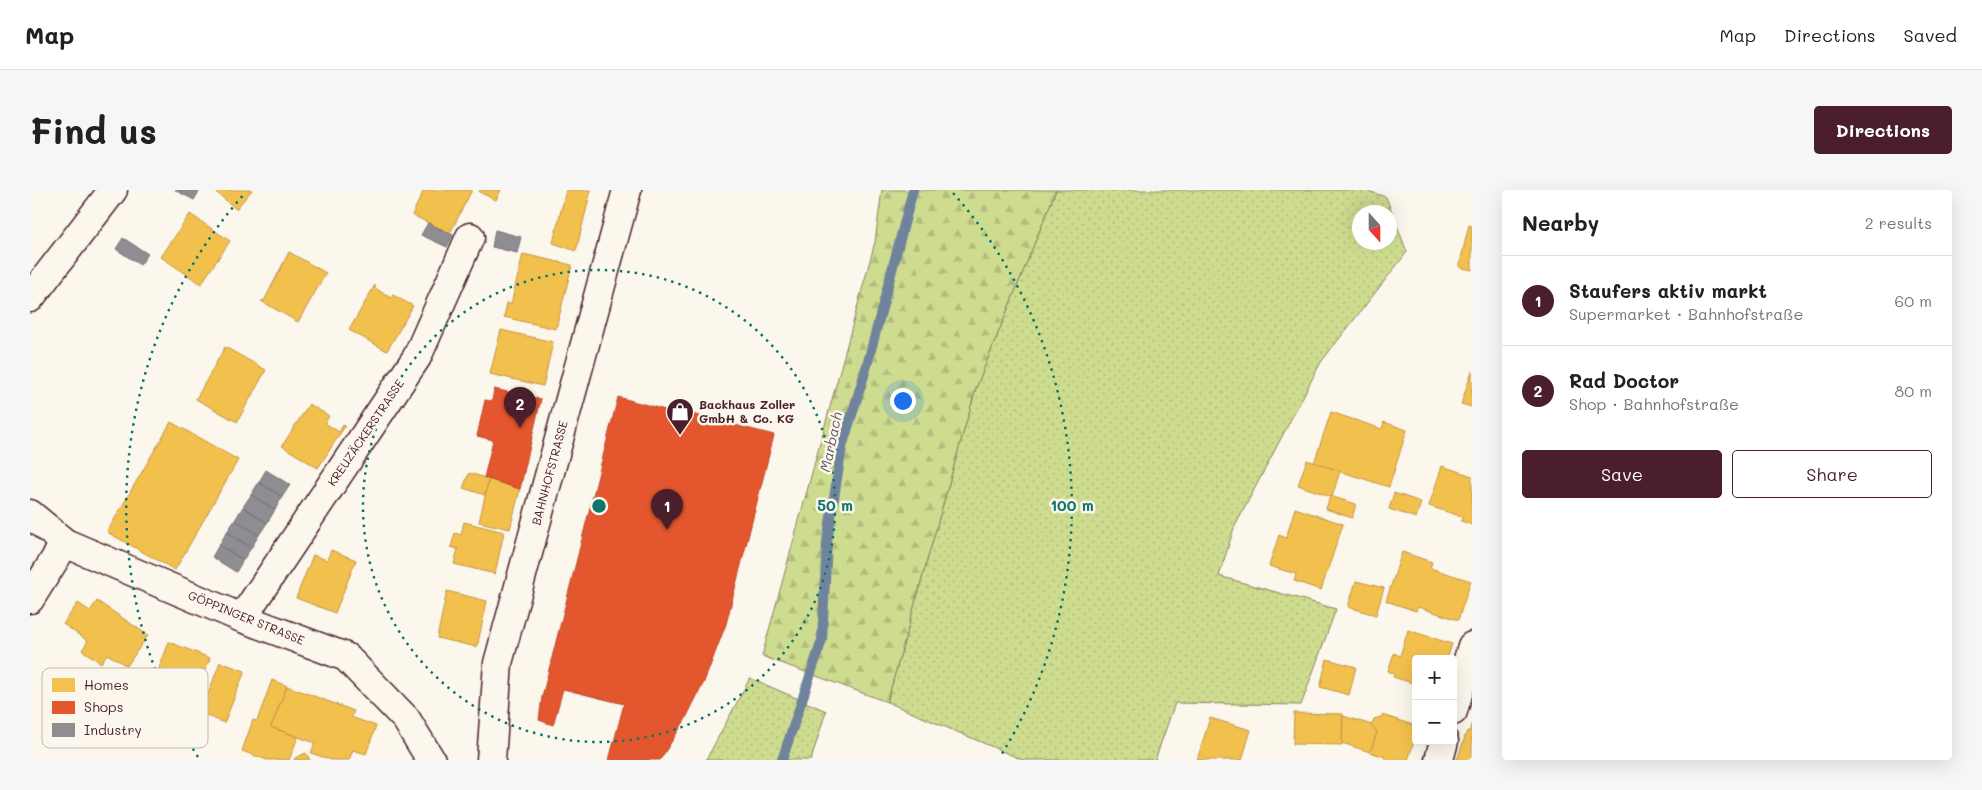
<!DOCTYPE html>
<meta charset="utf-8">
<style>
:root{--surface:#fff;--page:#f6f6f6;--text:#202124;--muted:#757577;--line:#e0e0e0;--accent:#4a1f2b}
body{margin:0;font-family:Mali,sans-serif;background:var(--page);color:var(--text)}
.controls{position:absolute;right:15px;bottom:15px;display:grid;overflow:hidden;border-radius:5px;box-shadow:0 5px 20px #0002}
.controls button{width:45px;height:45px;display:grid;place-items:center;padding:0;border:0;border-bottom:1px solid var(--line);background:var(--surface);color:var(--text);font:25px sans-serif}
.compass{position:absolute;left:1322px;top:15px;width:45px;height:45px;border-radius:50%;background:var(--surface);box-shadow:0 5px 20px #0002;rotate:159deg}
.you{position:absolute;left:872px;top:210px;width:18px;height:18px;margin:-12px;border:4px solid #fff;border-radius:50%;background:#1a73e8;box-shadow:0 0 0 8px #1a73e833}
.badge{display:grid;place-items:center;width:32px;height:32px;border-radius:50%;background:var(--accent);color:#fff;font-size:16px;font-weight:700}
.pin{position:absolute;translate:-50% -41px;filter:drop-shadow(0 1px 2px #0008)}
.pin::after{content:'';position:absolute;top:26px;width:18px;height:15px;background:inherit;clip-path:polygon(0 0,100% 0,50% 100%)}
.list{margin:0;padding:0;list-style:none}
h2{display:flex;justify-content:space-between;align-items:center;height:65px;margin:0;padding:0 20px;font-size:21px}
h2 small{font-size:16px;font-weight:400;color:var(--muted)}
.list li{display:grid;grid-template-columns:32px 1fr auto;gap:15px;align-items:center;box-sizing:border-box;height:90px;padding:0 20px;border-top:1px solid var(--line)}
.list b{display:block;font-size:19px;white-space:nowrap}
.list p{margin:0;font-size:16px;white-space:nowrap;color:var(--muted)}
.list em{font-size:16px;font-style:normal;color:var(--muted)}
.actions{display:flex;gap:10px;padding:15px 20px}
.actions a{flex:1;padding:11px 0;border:1px solid var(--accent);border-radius:5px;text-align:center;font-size:18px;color:var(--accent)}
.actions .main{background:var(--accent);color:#fff}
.map{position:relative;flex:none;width:1442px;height:570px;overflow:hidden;border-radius:5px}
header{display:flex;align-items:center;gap:30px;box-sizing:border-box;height:70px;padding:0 25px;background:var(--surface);border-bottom:1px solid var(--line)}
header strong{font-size:24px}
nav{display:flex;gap:28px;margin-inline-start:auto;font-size:18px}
.intro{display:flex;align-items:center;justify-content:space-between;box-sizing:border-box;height:120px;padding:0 30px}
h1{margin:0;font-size:35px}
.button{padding:12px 22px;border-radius:5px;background:var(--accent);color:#fff;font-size:18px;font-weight:700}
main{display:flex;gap:30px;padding:0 30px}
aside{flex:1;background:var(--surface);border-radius:5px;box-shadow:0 5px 20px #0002}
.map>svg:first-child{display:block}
</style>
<header>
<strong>Map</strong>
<nav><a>Map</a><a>Directions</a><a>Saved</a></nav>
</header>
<div class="intro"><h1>Find us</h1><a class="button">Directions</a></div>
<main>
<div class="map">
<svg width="1442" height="570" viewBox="0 0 1442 570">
<defs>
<pattern id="grass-dots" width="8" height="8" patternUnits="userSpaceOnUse" patternTransform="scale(1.25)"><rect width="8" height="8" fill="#cedc8f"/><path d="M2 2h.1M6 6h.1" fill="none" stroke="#b2bc7c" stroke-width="1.8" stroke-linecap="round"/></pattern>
<pattern id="forest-firs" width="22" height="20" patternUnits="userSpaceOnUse" patternTransform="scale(1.25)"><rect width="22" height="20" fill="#cedc8f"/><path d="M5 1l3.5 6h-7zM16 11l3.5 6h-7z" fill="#b2bc7c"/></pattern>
</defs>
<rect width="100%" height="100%" fill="#fbf7ec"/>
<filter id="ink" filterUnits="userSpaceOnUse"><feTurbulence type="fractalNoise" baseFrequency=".02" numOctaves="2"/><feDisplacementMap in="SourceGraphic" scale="10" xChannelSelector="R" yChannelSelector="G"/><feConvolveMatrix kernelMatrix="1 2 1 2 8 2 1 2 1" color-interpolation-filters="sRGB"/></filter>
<g filter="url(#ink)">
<g fill="url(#grass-dots)" stroke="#8c7e5d" fill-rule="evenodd">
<path d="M1026,0H1335L1356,7L1377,62L1291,172L1204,338L1189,386L1306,419L1271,515L1145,513L1125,570H993L857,512L946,198ZM1330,22H1360V52H1330Z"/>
<polygon points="720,488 796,521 781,570 676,570"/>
</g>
<polygon fill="url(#forest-firs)" stroke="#8c7e5d" points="852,0 1026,0 946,198 857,512 732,466 845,52"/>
<g fill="#f2c14e" stroke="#c09044">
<polygon points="188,0 222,0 206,19 186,2"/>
<polygon points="394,0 442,0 420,43 382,25"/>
<polygon points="450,0 471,0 466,10 449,2"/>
<polygon points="536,0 561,0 546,61 523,53"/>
<polygon points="160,24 200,51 171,94 131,67"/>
<polygon points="1439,35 1442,36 1442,80 1429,77"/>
<polygon points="259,62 296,83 268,132 231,111 234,111"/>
<polygon points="493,64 542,75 526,139 474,127 477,113 481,114"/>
<polygon points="345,95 345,98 361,108 363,105 383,116 357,161 319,140"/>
<polygon points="471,140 523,152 513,196 460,184"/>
<polygon points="195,157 236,180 207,232 166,209"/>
<polygon points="1442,181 1442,217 1431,214"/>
<polygon points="279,214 299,226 295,233 309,242 313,235 315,236 288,278 252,256"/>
<polygon points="1301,222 1352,239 1354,232 1377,240 1359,297 1284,273"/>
<polygon points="141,232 208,270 145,380 77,342"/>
<polygon points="1277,270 1310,281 1302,307 1268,295"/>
<polygon points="1412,276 1442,286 1442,335 1431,331 1433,327 1399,316"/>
<polygon points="439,283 459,289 455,305 433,298"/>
<polygon points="459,289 490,299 480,339 449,332"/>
<polygon points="1364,303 1391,312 1386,328 1359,319"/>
<polygon points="1300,306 1326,314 1322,328 1296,319"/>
<polygon points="1265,318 1313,334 1291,400 1264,391 1266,384 1239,376 1249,345 1256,348"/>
<polygon points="434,332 474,342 465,384 424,374 428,359 421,357 425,343 431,345"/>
<polygon points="301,360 326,370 305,423 266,408 283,365 297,370"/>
<polygon points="1372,362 1402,372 1400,378 1441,391 1428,430 1388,417 1386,421 1356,411"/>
<polygon points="1326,391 1354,398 1346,425 1318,417"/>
<polygon points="417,401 457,411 447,457 407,448"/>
<polygon points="67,411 118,445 97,476 77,464 71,473 52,460 58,451 33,434 48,413 60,421"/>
<polygon points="1378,440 1422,454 1417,469 1386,469 1386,494 1363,487 1364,484 1358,481 1364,463 1370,466"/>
<polygon points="139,452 180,468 164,508 156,505 153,515 132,508 136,497 124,492"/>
<polygon points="1297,469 1326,477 1319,505 1290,497"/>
<polygon points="190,472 215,481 194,533 171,523"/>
<polygon points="242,490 257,496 241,537 268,547 259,570 237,570 212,561 223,530 227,531"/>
<polygon points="257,496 324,521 321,527 346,536 336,564 323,560 319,570 301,570 281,563 285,553 241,537"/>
<polygon points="1264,523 1313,524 1312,555 1263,554"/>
<polygon points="1352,525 1386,536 1386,546 1378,570 1354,570 1355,567 1340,562 1347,542 1341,536 1342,535 1344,529 1351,527"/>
<polygon points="1313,526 1342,535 1341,536 1347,542 1340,562 1312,553"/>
<polygon points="1180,528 1221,540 1212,570 1167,570"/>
<polygon points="1442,533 1442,570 1427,570 1437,541 1439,542"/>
<polygon points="276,563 280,570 264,570 265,568"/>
</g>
<g fill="#e4572e" stroke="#b6462d">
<polygon points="464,199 511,209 490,299 454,288 463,250 447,246 455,210 462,211"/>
<polygon points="588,207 657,226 658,223 744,245 696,434 674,492 655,530 630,570 579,570 594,514 533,499 523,535 509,530 512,507"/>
</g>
<g fill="#8d8d92" stroke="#796c73">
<polygon points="145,0 170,0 164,10"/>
<polygon points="398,33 423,45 417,57 391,45"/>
<polygon points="465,40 491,47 487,63 462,57"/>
<polygon points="93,48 118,64 110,75 86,59"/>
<polygon points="236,280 260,295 252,307 229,292"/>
<polygon points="229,292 252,307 245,320 221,305"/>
<polygon points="221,305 245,320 237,333 213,317"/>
<polygon points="213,317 237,333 229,345 205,330"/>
<polygon points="205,330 229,345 221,358 197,342"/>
<polygon points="197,342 221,358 213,370 189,355"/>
<polygon points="189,355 213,370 206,382 182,367"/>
</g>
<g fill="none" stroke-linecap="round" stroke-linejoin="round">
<polyline stroke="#70839d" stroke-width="10" points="752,570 792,450 797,352 812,257 836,179 883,0"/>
<defs>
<g id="street">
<polyline points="0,108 83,0"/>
<polyline points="0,324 35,353 212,428 316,467 376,529 401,570"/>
<polyline points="0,409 35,353"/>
<polyline points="212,428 387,167 440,47"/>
<polyline points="1423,521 1442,456"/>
<polyline points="1409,570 1414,551"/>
</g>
<polyline id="primary" points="461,570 468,473 597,0"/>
</defs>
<use href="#street" stroke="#4a1f2b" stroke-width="31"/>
<use href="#primary" stroke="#4a1f2b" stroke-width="31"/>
<use href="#street" stroke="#fbf7ec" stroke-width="28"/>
<use href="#primary" stroke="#fbf7ec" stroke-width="28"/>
</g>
</g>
<g fill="none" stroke="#0f766e" stroke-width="2.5" stroke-dasharray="2.5 5">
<circle cx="569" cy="316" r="236"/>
<path d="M168 567A473 473 0 0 1 215 3M923 3A473 473 0 0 1 970 567"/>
</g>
<defs>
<symbol id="shop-pin" viewBox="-11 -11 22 30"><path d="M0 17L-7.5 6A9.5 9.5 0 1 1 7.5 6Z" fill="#4a1f2b" stroke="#fbf7ec"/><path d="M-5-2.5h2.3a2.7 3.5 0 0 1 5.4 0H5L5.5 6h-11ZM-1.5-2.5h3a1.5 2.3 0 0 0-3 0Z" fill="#fff"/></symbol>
</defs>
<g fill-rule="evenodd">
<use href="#shop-pin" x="634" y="206" width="32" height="43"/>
</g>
<g text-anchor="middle" stroke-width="5" stroke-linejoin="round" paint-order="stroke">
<g font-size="12" font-weight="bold" fill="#4a1f2b" stroke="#fbf7ec" text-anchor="start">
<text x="669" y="219">Backhaus Zoller<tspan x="669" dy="14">GmbH &amp; Co. KG</tspan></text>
</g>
<g font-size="12" fill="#4a1f2b" stroke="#fbf7ec">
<text transform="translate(336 243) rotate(-56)" y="4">KREUZÄCKERSTRASSE</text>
<text transform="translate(520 283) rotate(-75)" y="4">BAHNHOFSTRASSE</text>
<text transform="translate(216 428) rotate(22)" y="4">GÖPPINGER STRASSE</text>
</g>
<g font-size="14" font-style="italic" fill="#5d5164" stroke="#fbf7ec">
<text transform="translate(801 252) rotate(-78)" y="5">Marbach</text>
</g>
</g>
<rect x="12" y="478" width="166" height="80" rx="8" fill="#fbf7ec" stroke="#c6b6b2" stroke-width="1"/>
<rect x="22" y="488" width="23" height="14" fill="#f2c14e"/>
<rect x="22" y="511" width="23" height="13" fill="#e4572e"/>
<rect x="22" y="533" width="23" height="14" fill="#8d8d92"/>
<g font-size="14" fill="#4a1f2b">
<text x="54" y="500">Homes</text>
<text x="54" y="522">Shops</text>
<text x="54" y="545">Industry</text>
</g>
<circle cx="569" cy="316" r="8" fill="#0f766e" stroke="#fbf7ec" stroke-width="2.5"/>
<g font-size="15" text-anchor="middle" font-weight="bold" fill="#0f766e" stroke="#fbf7ec" stroke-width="5" stroke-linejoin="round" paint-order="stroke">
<text x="805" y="321">50 m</text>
<text x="1042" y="321">100 m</text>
</g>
</svg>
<div class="controls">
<button>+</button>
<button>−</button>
</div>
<svg class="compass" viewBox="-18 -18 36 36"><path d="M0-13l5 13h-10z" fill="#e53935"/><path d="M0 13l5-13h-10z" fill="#757577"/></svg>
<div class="you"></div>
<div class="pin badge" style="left:637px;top:340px">1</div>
<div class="pin badge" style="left:490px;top:238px">2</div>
</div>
<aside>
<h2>Nearby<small>2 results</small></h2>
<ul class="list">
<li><span class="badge">1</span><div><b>Staufers aktiv markt</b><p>Supermarket · Bahnhofstraße</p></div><em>60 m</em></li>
<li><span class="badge">2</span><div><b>Rad Doctor</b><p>Shop · Bahnhofstraße</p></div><em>80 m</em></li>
</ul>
<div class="actions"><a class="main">Save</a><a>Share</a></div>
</aside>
</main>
